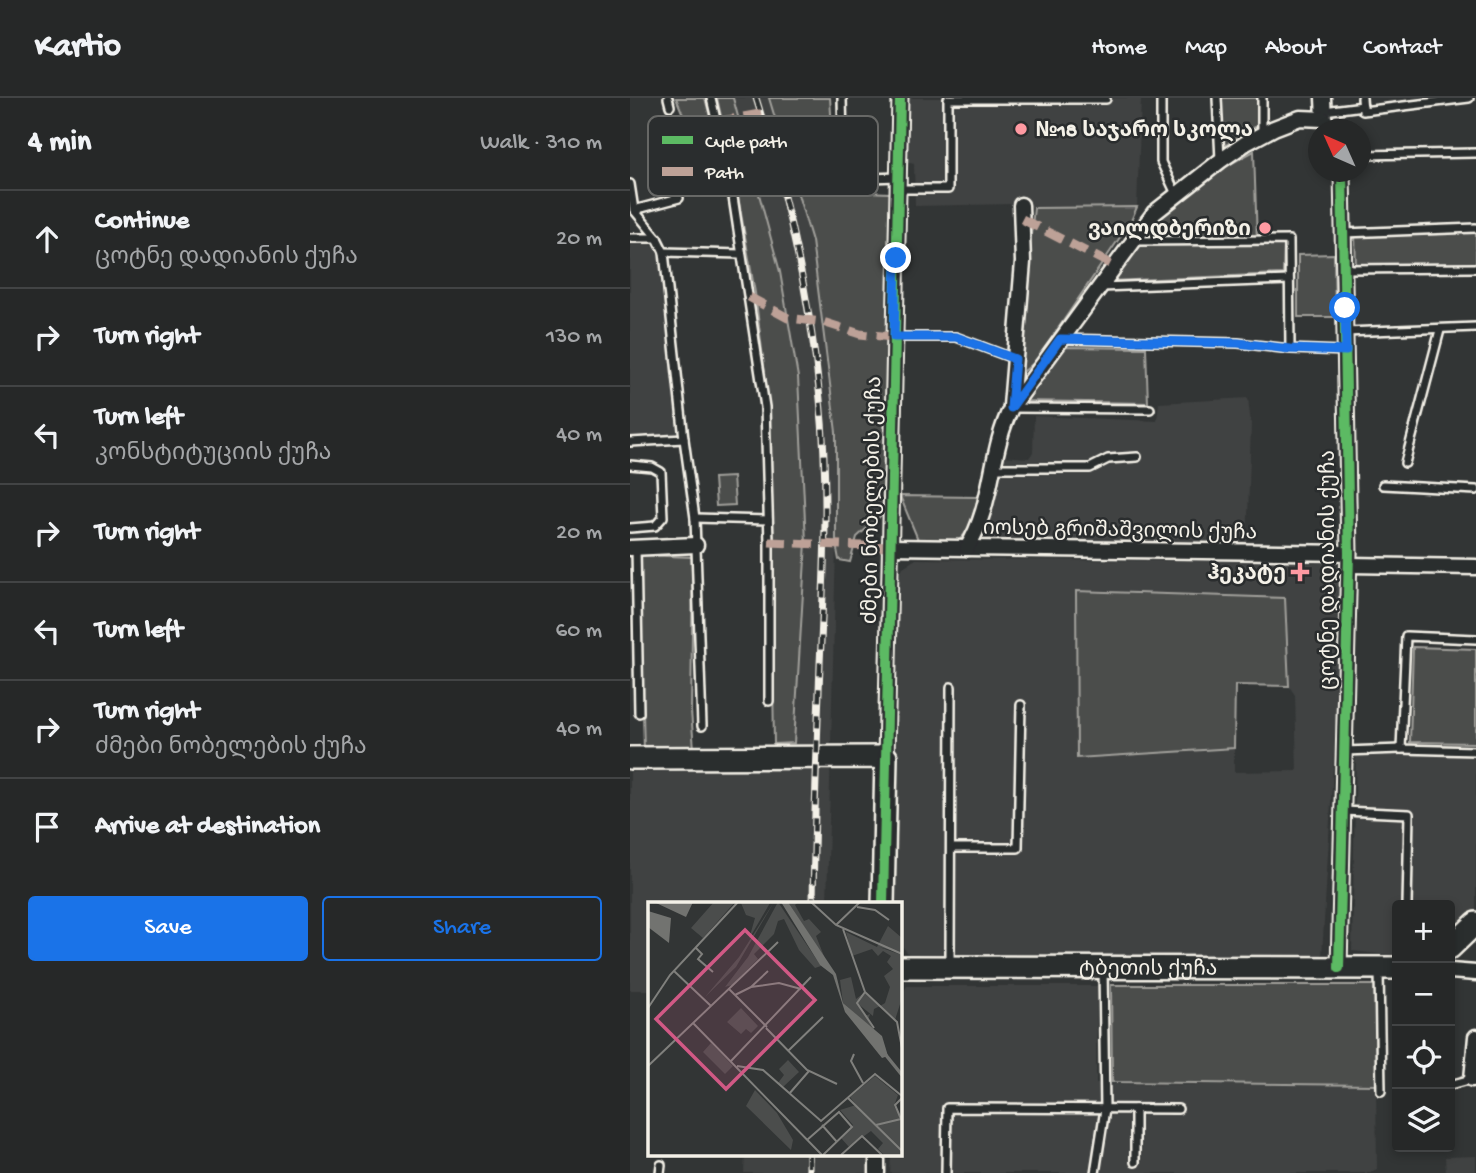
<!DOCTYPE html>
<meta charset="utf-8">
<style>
:root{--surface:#262828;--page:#323434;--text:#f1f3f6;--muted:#a4a6a8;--line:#424445;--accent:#1a73e8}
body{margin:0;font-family:"Gochi Hand","Noto Sans Georgian",sans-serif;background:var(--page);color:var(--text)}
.controls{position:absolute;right:21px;bottom:21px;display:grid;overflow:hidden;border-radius:7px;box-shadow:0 4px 10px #0003}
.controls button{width:63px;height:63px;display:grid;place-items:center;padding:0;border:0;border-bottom:2px solid var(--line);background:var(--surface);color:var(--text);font:35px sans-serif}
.compass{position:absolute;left:678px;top:21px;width:63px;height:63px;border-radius:50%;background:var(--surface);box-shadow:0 4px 10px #0003;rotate:315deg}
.stop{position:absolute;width:21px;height:21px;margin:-16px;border:5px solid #1a73e8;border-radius:50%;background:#fff}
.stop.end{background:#1a73e8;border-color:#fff;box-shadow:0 2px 7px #0008}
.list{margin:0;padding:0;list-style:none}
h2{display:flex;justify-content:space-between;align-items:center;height:91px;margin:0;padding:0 28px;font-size:30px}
h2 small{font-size:23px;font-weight:400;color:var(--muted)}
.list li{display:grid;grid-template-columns:46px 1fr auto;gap:21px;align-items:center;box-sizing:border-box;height:98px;padding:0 28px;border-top:2px solid var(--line)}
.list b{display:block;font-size:26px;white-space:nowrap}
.list p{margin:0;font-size:23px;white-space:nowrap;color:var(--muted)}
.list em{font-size:23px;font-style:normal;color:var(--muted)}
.actions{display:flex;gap:14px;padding:21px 28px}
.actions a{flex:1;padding:16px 0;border:2px solid var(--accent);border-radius:7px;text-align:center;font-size:24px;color:var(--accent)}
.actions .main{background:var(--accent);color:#fff}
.icon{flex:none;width:38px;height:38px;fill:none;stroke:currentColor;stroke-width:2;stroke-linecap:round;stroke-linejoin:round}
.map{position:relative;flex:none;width:846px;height:1075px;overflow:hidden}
header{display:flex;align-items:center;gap:42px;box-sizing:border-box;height:98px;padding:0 35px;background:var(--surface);border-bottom:2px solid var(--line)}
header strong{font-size:33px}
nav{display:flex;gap:38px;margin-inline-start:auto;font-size:24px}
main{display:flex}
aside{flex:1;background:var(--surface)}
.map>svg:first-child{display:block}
</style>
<header>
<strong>Kartio</strong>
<nav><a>Home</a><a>Map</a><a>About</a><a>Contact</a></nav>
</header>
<main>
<aside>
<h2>4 min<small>Walk · 310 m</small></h2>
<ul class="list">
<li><svg class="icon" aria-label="ahead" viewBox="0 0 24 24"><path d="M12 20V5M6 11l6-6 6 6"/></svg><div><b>Continue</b><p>ცოტნე დადიანის ქუჩა</p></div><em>20 m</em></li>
<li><svg class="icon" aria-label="right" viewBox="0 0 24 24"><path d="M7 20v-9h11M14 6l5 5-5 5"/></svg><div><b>Turn right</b></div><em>130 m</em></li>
<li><svg class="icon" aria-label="left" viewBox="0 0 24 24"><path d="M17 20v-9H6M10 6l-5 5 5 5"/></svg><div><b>Turn left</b><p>კონსტიტუციის ქუჩა</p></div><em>40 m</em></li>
<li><svg class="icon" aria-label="right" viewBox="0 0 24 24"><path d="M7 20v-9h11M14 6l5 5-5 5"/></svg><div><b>Turn right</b></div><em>20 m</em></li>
<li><svg class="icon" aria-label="left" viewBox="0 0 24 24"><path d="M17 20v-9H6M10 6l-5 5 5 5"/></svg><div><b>Turn left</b></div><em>60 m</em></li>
<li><svg class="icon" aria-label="right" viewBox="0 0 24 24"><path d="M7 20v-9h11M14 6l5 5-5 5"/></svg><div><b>Turn right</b><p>ძმები ნობელების ქუჩა</p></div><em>40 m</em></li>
<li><svg class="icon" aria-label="arrive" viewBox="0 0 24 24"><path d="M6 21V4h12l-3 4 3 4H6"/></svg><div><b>Arrive at destination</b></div></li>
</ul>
<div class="actions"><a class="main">Save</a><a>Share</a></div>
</aside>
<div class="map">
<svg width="846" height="1075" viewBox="0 0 846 1075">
<rect width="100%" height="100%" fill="#323535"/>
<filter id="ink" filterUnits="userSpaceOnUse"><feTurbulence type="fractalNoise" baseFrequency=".0143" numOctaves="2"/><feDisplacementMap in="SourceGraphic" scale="14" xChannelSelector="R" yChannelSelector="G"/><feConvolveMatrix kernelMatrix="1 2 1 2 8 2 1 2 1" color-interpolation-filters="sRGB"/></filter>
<g filter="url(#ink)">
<g fill="#404242" fill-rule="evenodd">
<polygon points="103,0 139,0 182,143 206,334 206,446 197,805 19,806 19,892 0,892 0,674 163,669 176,444 168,279 150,174"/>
<polygon points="273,0 511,0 507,109 404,110 383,106 285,108 284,66 272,63"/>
<polygon points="0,146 21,146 28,152 50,332 40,341 0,341"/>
<polygon points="618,300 621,326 617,450 370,447 357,440 371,358 399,360 403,354 404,318 527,323 529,305"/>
<path d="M286,461L704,464L710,471L707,602L692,858L441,863L282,860L270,846V806H264L268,481L273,469ZM655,500L659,588L665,597L667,673L604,674V650L447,659Z"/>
<polygon points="726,655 846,655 846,819 820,840 820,807 767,807 767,858 722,853"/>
<polygon points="277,888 467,888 466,986 746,987 747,1071 739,1075 260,1075 261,1056 270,1056 270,898"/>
<polygon points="115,1056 237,1056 237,1075 114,1075"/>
<polygon points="846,1058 846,1075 816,1075 815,1059"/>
</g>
<g fill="#4b4d4c" stroke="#a09f9a" stroke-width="2">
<polygon points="46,0 75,0 82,26 60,33"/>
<polygon points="87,0 103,0 150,174 168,279 176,444 164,645 144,646 139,309 125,195 106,87"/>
<polygon points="139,0 200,0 206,93 260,95 257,412 227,439 220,464 209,462 206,446 206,334 182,143"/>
<polygon points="589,0 627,0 628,27 591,50"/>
<polygon points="624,53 627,144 654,145 653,176 479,183 535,112 591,71"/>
<polygon points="507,109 501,123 406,263 387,279 386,268 404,110"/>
<polygon points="846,133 846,168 726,169 725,137"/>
<polygon points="704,156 705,219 668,219 668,157"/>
<polygon points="429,249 516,250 518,305 394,303"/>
<polygon points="103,379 105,407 86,408 84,380"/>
<path d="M270,398L348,399C344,416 338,445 317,447C308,447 298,445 289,444Z"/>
<polygon points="9,457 63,459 61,613 64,651 14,653"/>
<polygon points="446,493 655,500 659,588 605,587 604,650 447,660"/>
<polygon points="783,549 846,551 846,645 780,644"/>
<polygon points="481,887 748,887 746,987 482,984"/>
</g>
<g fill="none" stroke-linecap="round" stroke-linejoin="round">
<defs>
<g id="lane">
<polyline points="38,0 40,8"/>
<polyline points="81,0 101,86 135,309 139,444 139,603"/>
<polyline points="212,0 214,81 268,79"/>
<polyline points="531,0 531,64 546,96"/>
<polyline points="587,0 590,62"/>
<polyline points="632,0 632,36"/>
<polyline points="732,0 733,13 839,0"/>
<polyline points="694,13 733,8"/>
<polyline points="730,57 846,55"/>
<polyline points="0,86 4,112 27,140 34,154 54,341 65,420 72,628"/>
<polyline points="268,91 318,91 318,1 476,1"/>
<polyline points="4,112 49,100"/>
<polyline points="714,135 846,130"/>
<polyline points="0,140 27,140"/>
<polyline points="503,143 659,142 660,251"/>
<polyline points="34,154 111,156"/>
<polyline points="714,171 846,170"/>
<polyline points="471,189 659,182"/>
<polyline points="715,234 846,229"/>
<polyline points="265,239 326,239 385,261"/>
<polyline points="433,241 608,245 660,251 715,253"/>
<polyline points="382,310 520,311"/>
<polyline points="0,344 54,341"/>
<polyline points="775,365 810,232"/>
<polyline points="0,367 22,369 31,374 33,419 25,428 0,430"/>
<polyline points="363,370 460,370 478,361 507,359"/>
<polyline points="753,387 846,392"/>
<polyline points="65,420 138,422"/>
<polyline points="6,450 9,615"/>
<polyline points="846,541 776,538 771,651 846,653"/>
<polyline points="714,653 771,651"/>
<polyline points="713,713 779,716 777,807"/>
<polyline points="321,750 388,750 391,607"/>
<polyline points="320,865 321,589"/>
<polyline points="749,874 751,993"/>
<polyline points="820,987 842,981"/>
<polyline points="505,1064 505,1011"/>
<polyline points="30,1075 31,1067"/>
<polyline points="316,1075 317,1010 548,1011"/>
<polyline points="465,1075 475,1011 473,870"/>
</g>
<g id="street">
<polyline points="693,0 694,21 703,32"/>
<polyline points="381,308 393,164 391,107"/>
<polyline points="259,449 719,455"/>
<polyline points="0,450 66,447"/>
<path d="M337,450C364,406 359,355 381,310L524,115L590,63L616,45L644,30L670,20L694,21"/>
<polyline points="719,467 846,469"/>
<polyline points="256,659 270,0"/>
<polyline points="709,870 719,455 712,74"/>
<polyline points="820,873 846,875"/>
<polyline points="842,981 846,939"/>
<polyline points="247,1075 247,1056"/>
</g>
<g id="secondary">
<polyline points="0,660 256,659 253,806"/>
<polyline points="820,850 846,825"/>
<path id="s1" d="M270,869L767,870"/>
</g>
</defs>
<use href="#lane" stroke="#f4f1e8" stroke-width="12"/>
<use href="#street" stroke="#f4f1e8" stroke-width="19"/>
<use href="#secondary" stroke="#f4f1e8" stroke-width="26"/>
<use href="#lane" stroke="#2a2d2e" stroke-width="7"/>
<use href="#street" stroke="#2a2d2e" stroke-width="14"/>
<use href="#secondary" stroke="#2a2d2e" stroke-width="21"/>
<defs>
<g id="rail">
<path d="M126,0C157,98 180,198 190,301C199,389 194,478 190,566C187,646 184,726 183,806"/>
<polyline points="179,1056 179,1075"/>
</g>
</defs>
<use href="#rail" stroke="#f4f1e8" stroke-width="7"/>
<use href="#rail" stroke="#2a2d2e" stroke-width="4.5" stroke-dasharray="13" stroke-linecap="butt"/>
<g stroke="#bda197" stroke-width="9" stroke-dasharray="18 9" stroke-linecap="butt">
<polyline points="87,24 135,15"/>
<polyline points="392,121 484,168"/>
<polyline points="119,199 158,220 193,224 230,236 264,239"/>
<polyline points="139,444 259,449"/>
</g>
<defs>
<g id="cycleway">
<polyline points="253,806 270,0"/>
<polyline points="709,870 719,455 712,74"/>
</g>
</defs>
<use href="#cycleway" stroke="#2a2d2e" stroke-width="15"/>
<use href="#cycleway" stroke="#5cba63" stroke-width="10"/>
</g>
</g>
<g fill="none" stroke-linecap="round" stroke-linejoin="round" filter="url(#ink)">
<polyline stroke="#1a73e8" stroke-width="9" points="266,160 264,239 326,239 385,261 381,310 430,241 608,245 660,251 716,253 715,210"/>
</g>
<g fill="#ff9aa2" stroke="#2a2d2e" stroke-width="2.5">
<circle cx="391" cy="31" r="7"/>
<circle cx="635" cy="130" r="7"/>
<path d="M666.5 463.5h7v7h7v7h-7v7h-7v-7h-7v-7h7z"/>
</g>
<g text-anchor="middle" stroke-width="5" stroke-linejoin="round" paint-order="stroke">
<g font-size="21" font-weight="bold" fill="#f4f1e8" stroke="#2a2d2e" text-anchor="end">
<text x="405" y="38" text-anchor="start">№18 საჯარო სკოლა</text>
<text x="621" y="137">ვაილდბერიზი</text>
<text x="656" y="481">ჰეკატე</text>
</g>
<g font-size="21" fill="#f4f1e8" stroke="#2a2d2e">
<text transform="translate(241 402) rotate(-89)" y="7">ძმები ნობელების ქუჩა</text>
<text transform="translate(490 431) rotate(1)" y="7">იოსებ გრიშაშვილის ქუჩა</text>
<text transform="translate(697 472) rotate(-90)" y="7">ცოტნე დადიანის ქუჩა</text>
<text dy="7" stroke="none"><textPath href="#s1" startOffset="248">ტბეთის ქუჩა</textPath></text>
</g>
</g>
<g transform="translate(18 804)">
<rect width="254" height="254" fill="#323535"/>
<path d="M66,0H87L55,36L43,26ZM126,0L88,65L57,95L91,55ZM130,0L173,64L167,66L151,48L136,17L130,19L126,32L106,52L110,57L84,83L77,85L100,55ZM140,0H150L147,3L156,19L161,17L173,30L168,34L178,59ZM93,1H122L101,37L107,16L98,13ZM240,24L254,36V51L231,45L254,53V96L247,118L232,104L226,107L225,114L209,101L217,114L222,112L220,118L228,130L195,101L192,78L203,75L208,97L217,90L232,104L237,101L242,85L236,74L245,67L239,60L243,54L235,49L230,54L224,47L204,54L198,30L229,45ZM93,106L110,124L103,131L98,127L93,132L79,120ZM63,141L85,164L77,172L55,150ZM140,158L151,170L135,185L130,181L136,173L131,167ZM227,174L250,193L246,204L254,219V253H236L230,247L235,241L223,229L201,245L193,236L205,223L192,208L208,203L202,195ZM107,188L129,211L145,238L143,248L98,204Z" fill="#4b4d4c"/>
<path d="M6,0H45L38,15ZM133,0H140L188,72L195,101L234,134L240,154L234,156L197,110L185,73L172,63ZM0,9L23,16L21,41L0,25Z" fill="#727370"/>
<path fill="none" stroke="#727370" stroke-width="3.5" d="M237,152L254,173"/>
<path fill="none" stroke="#80807d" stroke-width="2" d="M163,0L188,23L254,52M209,5L227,8L241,18M188,23L212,0M195,27L217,90L249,120L254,146M48,46L54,52L50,57L65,70M26,69L63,104M103,85L120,69M81,87L119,125M217,90L209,101L226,126M87,93L103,85L131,81L153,87M0,106L22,73L90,0M45,121L174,253M118,126L159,168L189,182M140,149L175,115M206,152L203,159L215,181M83,159L163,75M0,164L130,40M89,164L115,168L173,219L227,172L254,194M141,192L161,169M200,196L254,249M253,217L247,203L254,196M174,223L189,240M228,223L253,217M159,238L191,210L204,225L175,253M193,253L214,234L234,253"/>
<path fill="#d15985" fill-opacity="0.15" stroke="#d15985" stroke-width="3.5" d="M97,28L167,98L78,187L8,117Z"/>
<rect width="254" height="254" fill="none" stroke="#f4f1e8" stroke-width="3.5"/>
</g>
<rect x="18" y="18" width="230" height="80" rx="10" fill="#2a2d2e" stroke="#676866" stroke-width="2"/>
<rect x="32" y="38" width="31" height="8" fill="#5cba63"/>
<rect x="32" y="69" width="31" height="9" fill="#bda197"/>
<g font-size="19" fill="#f4f1e8">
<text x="75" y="49">Cycle path</text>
<text x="75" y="80">Path</text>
</g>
</svg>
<div class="controls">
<button>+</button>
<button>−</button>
<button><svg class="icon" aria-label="locate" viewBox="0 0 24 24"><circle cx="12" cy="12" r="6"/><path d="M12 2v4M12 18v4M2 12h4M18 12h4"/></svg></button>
<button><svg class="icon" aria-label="layers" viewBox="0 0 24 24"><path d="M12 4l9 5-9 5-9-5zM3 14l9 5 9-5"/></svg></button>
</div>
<svg class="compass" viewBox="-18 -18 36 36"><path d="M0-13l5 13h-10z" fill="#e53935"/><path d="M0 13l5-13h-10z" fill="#a4a6a8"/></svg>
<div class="stop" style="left:715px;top:210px"></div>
<div class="stop end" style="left:266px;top:160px"></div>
</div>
</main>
